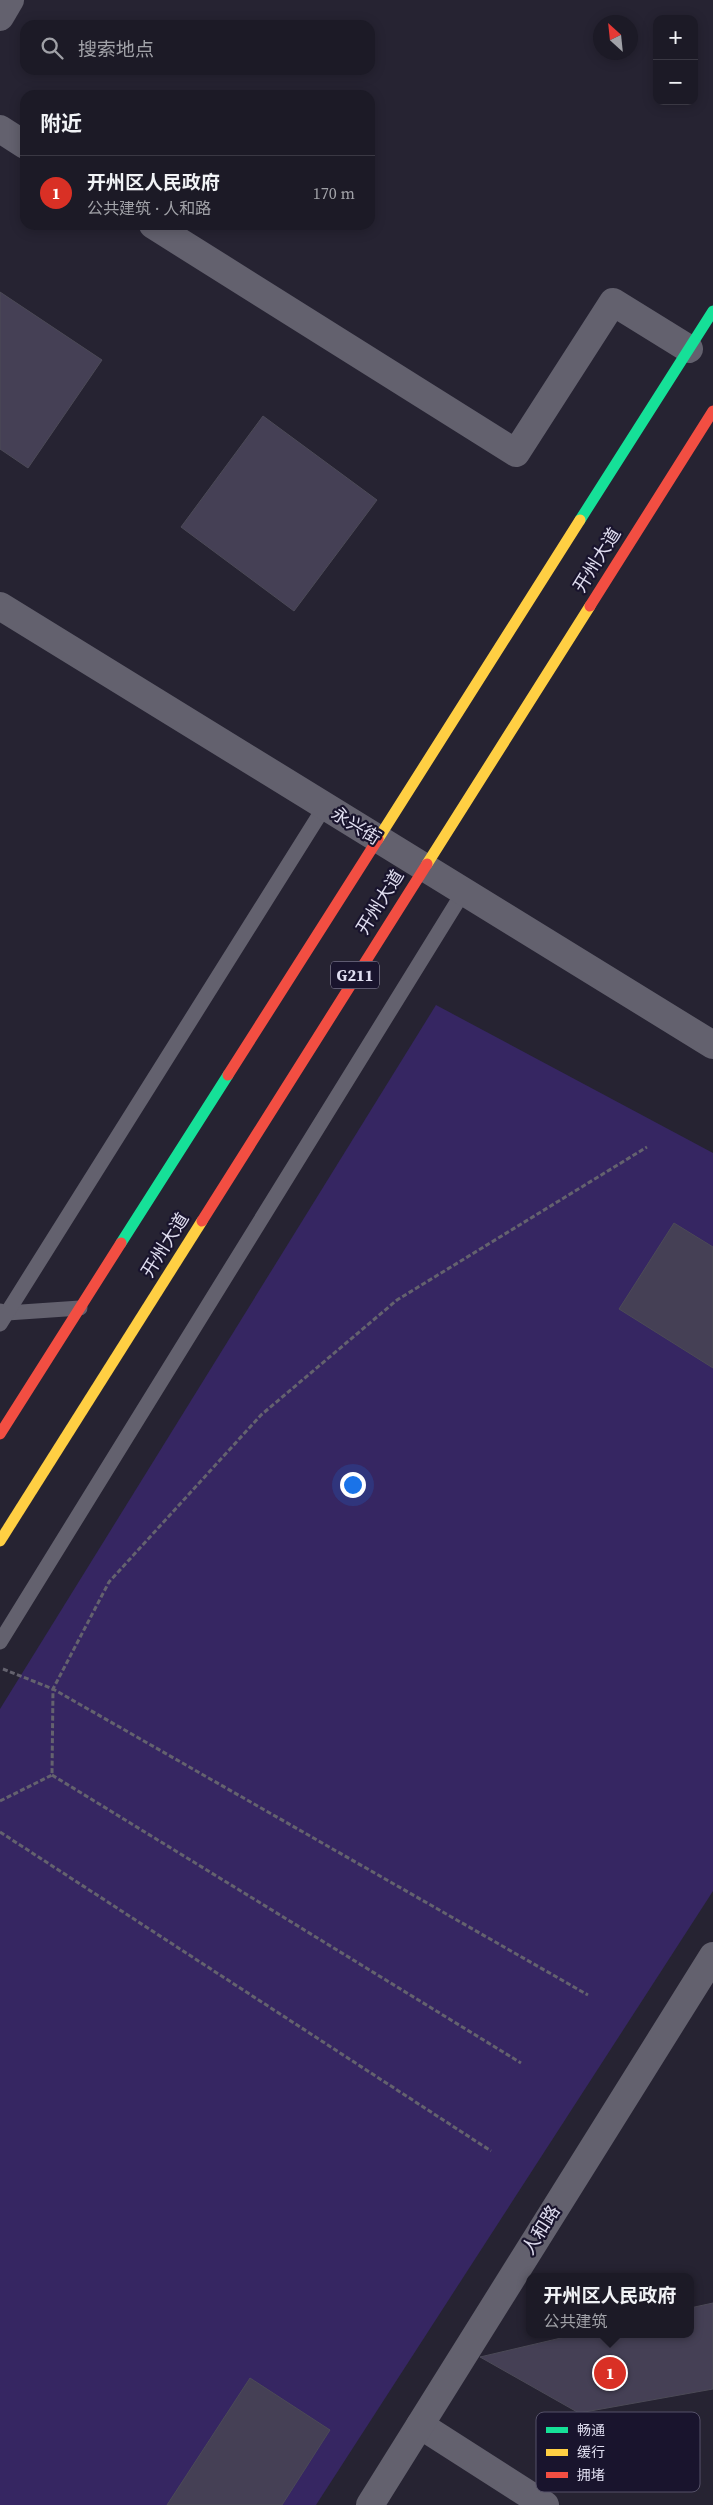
<!DOCTYPE html>
<html lang="zh">
<meta charset="utf-8">
<style>
:root{--surface:#1c1a26;--page:#25232e;--text:#f1f3f6;--muted:#a0a1a7;--line:#3a3843;--accent:#d93025}
body{margin:0;font-family:"Source Serif 4","Noto Sans SC",serif;background:var(--page);color:var(--text)}
.controls{position:absolute;right:15px;top:15px;display:grid;overflow:hidden;border-radius:10px;box-shadow:0 2px 12px #0003}
.controls button{width:45px;height:45px;display:grid;place-items:center;padding:0;border:0;border-bottom:1px solid var(--line);background:var(--surface);color:var(--text);font:25px sans-serif}
.compass{position:absolute;left:593px;top:15px;width:45px;height:45px;border-radius:50%;background:var(--surface);box-shadow:0 2px 12px #0003;rotate:333deg}
.you{position:absolute;left:352px;top:1484px;width:18px;height:18px;margin:-12px;border:4px solid #fff;border-radius:50%;background:#1a73e8;box-shadow:0 0 0 8px #1a73e833}
.badge{display:grid;place-items:center;width:32px;height:32px;border-radius:50%;background:var(--accent);color:#fff;font-size:16px;font-weight:700}
.pin{position:absolute;translate:-50% -50%;border:2px solid #fff;box-shadow:0 1px 5px #0006}
.popup{position:absolute;left:526px;top:2273px;width:168px;height:65px;box-sizing:border-box;display:grid;place-content:center;border-radius:10px;background:var(--surface);filter:drop-shadow(0 1px 4px #0005);font-size:16px;white-space:nowrap;color:var(--muted)}
.popup b{font-size:19px;color:var(--text)}
.popup::after{content:'';position:absolute;left:50%;top:100%;margin-left:-10px;border:10px solid transparent;border-top-color:var(--surface)}
.list{margin:0;padding:0;list-style:none}
h2{display:flex;justify-content:space-between;align-items:center;height:65px;margin:0;padding:0 20px;font-size:21px}
h2 small{font-size:16px;font-weight:400;color:var(--muted)}
.list li{display:grid;grid-template-columns:32px 1fr auto;gap:15px;align-items:center;box-sizing:border-box;height:75px;padding:0 20px;border-top:1px solid var(--line)}
.list b{display:block;font-size:19px;white-space:nowrap}
.list p{margin:0;font-size:16px;white-space:nowrap;color:var(--muted)}
.list em{font-size:16px;font-style:normal;color:var(--muted)}
.icon{flex:none;width:28px;height:28px;fill:none;stroke:currentColor;stroke-width:2;stroke-linecap:round;stroke-linejoin:round}
.map{position:relative;flex:none;width:713px;height:2505px;overflow:hidden}
.search{position:absolute;background:var(--surface);box-shadow:0 2px 12px #0003;left:20px;top:20px;width:355px;height:55px;display:flex;align-items:center;gap:12px;box-sizing:border-box;padding:0 18px;border-radius:15px;color:var(--muted);font-size:19px}
.panel{position:absolute;background:var(--surface);box-shadow:0 2px 12px #0003;left:20px;top:90px;width:355px;height:140px;border-radius:15px}
.map>svg:first-child{display:block}
</style>
<div class="map">
<svg width="713" height="2505" viewBox="0 0 713 2505">
<rect width="100%" height="100%" fill="#262332"/>
<polygon fill="#362662" points="436,1005 713,1153 713,1891 316,2505 0,2505 0,1709"/>
<g fill="#454055" stroke="#4c4a57">
<polygon points="0,292 102,360 28,468 0,449"/>
<polygon points="263,416 377,500 294,611 181,527"/>
<polygon points="674,1223 713,1247 713,1368 619,1309"/>
<polygon points="713,2303 713,2389 579,2413 480,2357 578,2334 690,2334 690,2308"/>
<polygon points="250,2378 330,2430 282,2505 167,2505"/>
</g>
<g fill="none" stroke-linecap="round" stroke-linejoin="round">
<g stroke="#64626e" stroke-width="3" stroke-dasharray="5 2.5" stroke-linecap="butt">
<polyline points="3,1669 53,1689 588,1995"/>
<polyline points="52,1775 521,2063"/>
<polyline points="0,1801 52,1775 53,1689 109,1582 261,1415 397,1300 647,1147"/>
<polyline points="0,1832 491,2151"/>
</g>
<g stroke="#63616e" stroke-width="15">
<polyline points="0,1311 7,1313 80,1308"/>
<polyline points="0,1324 325,806"/>
<polyline points="0,1642 464,891"/>
</g>
<g stroke="#63616e" stroke-width="28">
<polyline points="0,17 10,0"/>
<polyline points="0,129 25,145"/>
<polyline points="153,225 516,453 613,302 689,349"/>
<polyline points="0,606 713,1045"/>
<polyline points="420,2425 545,2505"/>
<polyline points="370,2505 713,1956"/>
</g>
<g stroke="#16e098" stroke-width="11">
<polyline points="580,520 713,311"/>
<polyline points="121,1243 228,1075"/>
</g>
<g stroke="#ffcf43" stroke-width="11">
<polyline points="378,839 580,520"/>
<polyline points="427,864 590,606"/>
<polyline points="0,1541 202,1221"/>
</g>
<g stroke="#f24e42" stroke-width="11">
<polyline points="590,606 713,411"/>
<polyline points="228,1075 378,839"/>
<polyline points="202,1221 427,864"/>
<polyline points="0,1434 121,1243"/>
</g>
</g>
<g text-anchor="middle" stroke-width="4.5" stroke-linejoin="round" paint-order="stroke">
<rect fill="#19142d" stroke="#a4a1b6" stroke-width="1" x="331" y="961.5" width="48" height="27" rx="4"/>
<g font-size="16" font-weight="bold" fill="#e0def0">
<text x="355" y="981">G211</text>
</g>
<g font-size="18" fill="#e0def0" stroke="#19142d">
<text transform="translate(597 560) rotate(-58)" y="6">开州大道</text>
<text transform="translate(356 826) rotate(32)" y="6">永兴街</text>
<text transform="translate(380 902) rotate(-58)" y="6">开州大道</text>
<text transform="translate(165 1245) rotate(-58)" y="6">开州大道</text>
<text transform="translate(541 2230) rotate(-58)" y="6">人和路</text>
</g>
</g>
<rect x="536" y="2412" width="164" height="80" rx="8" fill="#19142d" stroke="#555168" stroke-width="1"/>
<rect x="546" y="2427" width="22" height="6" fill="#16e098"/>
<rect x="546" y="2449" width="22" height="7" fill="#ffcf43"/>
<rect x="546" y="2472" width="22" height="6" fill="#f24e42"/>
<g font-size="14" fill="#e0def0">
<text x="577" y="2435">畅通</text>
<text x="577" y="2457">缓行</text>
<text x="577" y="2480">拥堵</text>
</g>
</svg>
<div class="controls">
<button>+</button>
<button>−</button>
</div>
<svg class="compass" viewBox="-18 -18 36 36"><path d="M0-13l5 13h-10z" fill="#e53935"/><path d="M0 13l5-13h-10z" fill="#a0a1a7"/></svg>
<div class="you"></div>
<div class="pin badge" style="left:610px;top:2373px">1</div>
<div class="popup"><b>开州区人民政府</b>公共建筑</div>
<div class="search"><svg class="icon" aria-label="search" viewBox="0 0 24 24"><circle cx="10" cy="10" r="6"/><path d="M15 15l6 6"/></svg>搜索地点</div>
<section class="panel">
<h2>附近<small></small></h2>
<ul class="list">
<li><span class="badge">1</span><div><b>开州区人民政府</b><p>公共建筑 · 人和路</p></div><em>170 m</em></li>
</ul>
</section>
</div>
